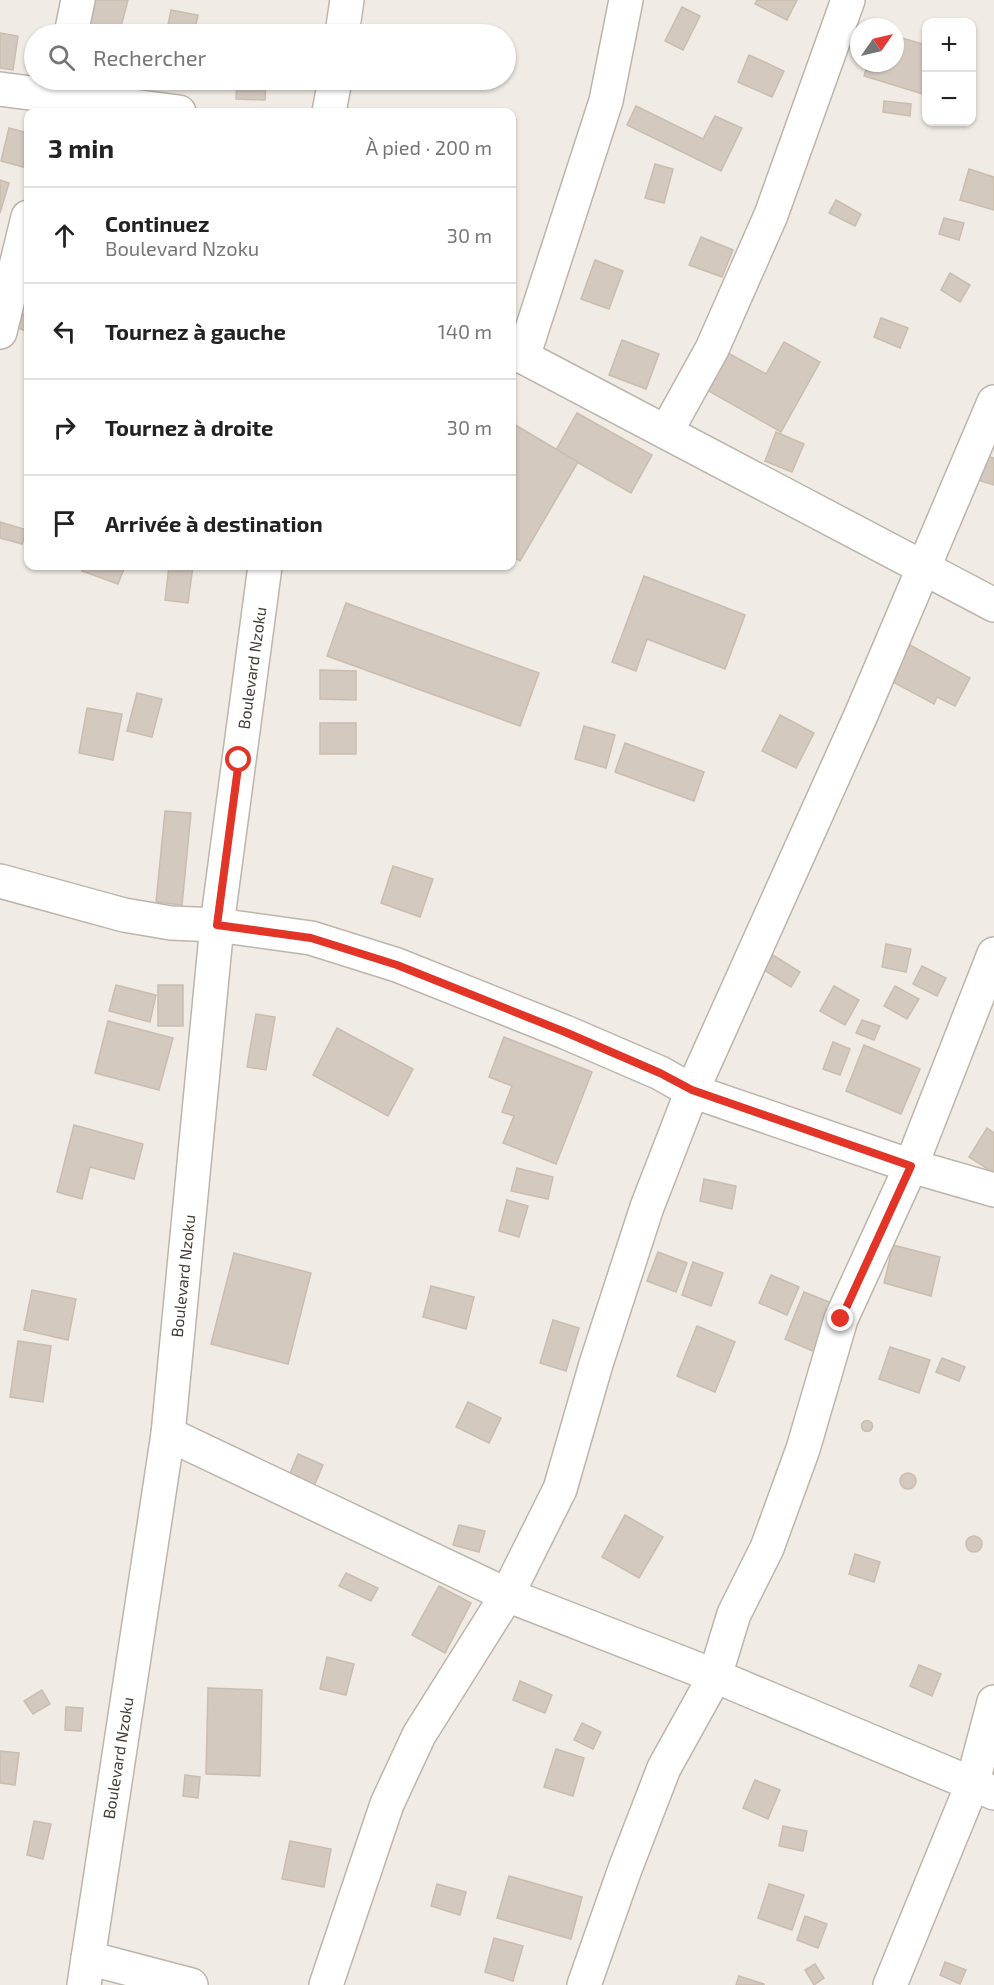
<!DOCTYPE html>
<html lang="fr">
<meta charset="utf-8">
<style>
:root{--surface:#fff;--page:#f2f2f2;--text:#222;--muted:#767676;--line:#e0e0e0}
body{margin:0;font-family:"Exo 2",sans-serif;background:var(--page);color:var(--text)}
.controls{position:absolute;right:18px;top:18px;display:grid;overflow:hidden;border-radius:12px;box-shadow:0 2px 4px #0004}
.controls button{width:54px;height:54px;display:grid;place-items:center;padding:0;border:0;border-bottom:2px solid var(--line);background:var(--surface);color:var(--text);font:30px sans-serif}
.compass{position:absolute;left:850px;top:18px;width:54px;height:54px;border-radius:50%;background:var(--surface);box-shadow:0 2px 4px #0004;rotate:56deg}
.stop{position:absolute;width:18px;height:18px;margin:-14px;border:4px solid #e33428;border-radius:50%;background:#fff}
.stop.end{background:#e33428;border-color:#fff;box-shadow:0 2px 6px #0008}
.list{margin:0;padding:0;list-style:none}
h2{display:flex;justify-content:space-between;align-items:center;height:78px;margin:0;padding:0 24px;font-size:26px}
h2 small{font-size:20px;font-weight:400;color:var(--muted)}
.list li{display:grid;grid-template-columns:39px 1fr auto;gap:18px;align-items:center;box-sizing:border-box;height:96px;padding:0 24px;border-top:2px solid var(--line)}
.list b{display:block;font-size:22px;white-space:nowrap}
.list p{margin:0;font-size:20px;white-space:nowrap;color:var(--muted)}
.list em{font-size:20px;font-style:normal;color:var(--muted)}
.icon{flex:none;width:33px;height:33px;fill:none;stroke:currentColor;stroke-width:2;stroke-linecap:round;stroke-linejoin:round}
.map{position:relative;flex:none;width:994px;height:1985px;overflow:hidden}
.search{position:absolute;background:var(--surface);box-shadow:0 2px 4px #0004;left:24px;top:24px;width:492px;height:66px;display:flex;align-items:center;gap:15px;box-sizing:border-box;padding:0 21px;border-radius:33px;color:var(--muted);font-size:22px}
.panel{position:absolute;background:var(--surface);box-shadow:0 2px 4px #0004;left:24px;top:108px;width:492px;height:462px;border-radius:12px}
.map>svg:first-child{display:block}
</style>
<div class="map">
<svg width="994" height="1985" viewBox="0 0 994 1985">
<rect width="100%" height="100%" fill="#f0ebe4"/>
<g fill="#d3c9be" stroke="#cabdaf" stroke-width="1.5">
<polygon points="94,0 128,0 119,34 86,34"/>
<polygon points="757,0 797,0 787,20 755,4"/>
<polygon points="682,7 700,16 683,50 665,41"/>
<polygon points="171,10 198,15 194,34 166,34"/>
<polygon points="0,33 18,36 13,70 0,68"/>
<polygon points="895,36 926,45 926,95 864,76 868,63 895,63"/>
<polygon points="749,55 784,71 772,97 738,82"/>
<polygon points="237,80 266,81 265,100 236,99"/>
<polygon points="884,101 911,104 910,116 883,112"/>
<polygon points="636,106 703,139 715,116 742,128 721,171 627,125"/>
<polygon points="9,128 28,133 28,146 23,167 1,161"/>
<polygon points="655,164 673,169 664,203 645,198"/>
<polygon points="969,169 994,177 994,210 960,200"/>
<polygon points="0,180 9,183 0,213"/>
<polygon points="836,200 861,214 855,226 829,213"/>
<polygon points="944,218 964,223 959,240 939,234"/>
<polygon points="701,237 733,250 722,277 689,265"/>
<polygon points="595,260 623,271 609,309 581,299"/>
<polygon points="950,273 970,285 960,302 941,290"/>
<polygon points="23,314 28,316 28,332 18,328"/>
<polygon points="881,318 908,328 900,348 874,337"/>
<polygon points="622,340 659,354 646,389 609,375"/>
<polygon points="784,342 820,362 781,432 700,386 721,349 766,374"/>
<polygon points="577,413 652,455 631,493 556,450"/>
<polygon points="512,423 578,462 520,561 512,556"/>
<polygon points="776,432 804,444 792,472 765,461"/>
<polygon points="986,456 994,458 994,485 978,480"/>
<polygon points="0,522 27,530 22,544 0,538"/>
<polygon points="84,566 125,566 118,584 82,571"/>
<polygon points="169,566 193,566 188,603 165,600"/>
<polygon points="644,576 745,615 725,669 647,639 636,671 612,662"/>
<polygon points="346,603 539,673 520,726 327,656"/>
<polygon points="910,645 970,678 955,706 937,697 934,704 891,681"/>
<polygon points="320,670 356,671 356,700 320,699"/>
<polygon points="137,693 162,699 152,737 127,731"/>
<polygon points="87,708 122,714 113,760 79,753"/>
<polygon points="780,715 814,733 796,768 762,751"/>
<rect x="320" y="723" width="36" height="31"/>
<polygon points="584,726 615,735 606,768 575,759"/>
<polygon points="625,743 704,772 694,801 615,772"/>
<polygon points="165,811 191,813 182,905 156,902"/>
<polygon points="393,866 433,879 420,917 381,903"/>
<polygon points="886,944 911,949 906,972 882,967"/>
<polygon points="773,955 800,972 791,987 764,970"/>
<polygon points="922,966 946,978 937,996 913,984"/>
<polygon points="116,985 156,995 150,1022 109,1011"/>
<rect x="158" y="985" width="25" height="41"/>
<polygon points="834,986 859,1000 845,1025 820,1011"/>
<polygon points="895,986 919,999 907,1019 884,1006"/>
<polygon points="256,1014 275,1017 266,1070 247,1067"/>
<polygon points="862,1020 880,1026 874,1040 856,1033"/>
<polygon points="108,1021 173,1038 159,1090 95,1073"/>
<polygon points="337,1028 413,1069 388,1116 313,1075"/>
<polygon points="504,1037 592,1072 556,1164 503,1143 514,1116 502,1112 512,1086 489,1077"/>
<polygon points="833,1042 850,1049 840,1075 823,1069"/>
<polygon points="864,1045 920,1069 901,1114 846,1091"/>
<polygon points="74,1125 143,1144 134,1179 90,1167 82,1199 57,1192"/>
<polygon points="987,1128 994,1133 994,1173 969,1157"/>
<polygon points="517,1168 553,1177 548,1199 511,1191"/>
<polygon points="704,1179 736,1186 732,1209 700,1201"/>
<polygon points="507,1200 528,1206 519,1237 499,1231"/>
<polygon points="893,1245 940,1257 931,1296 884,1283"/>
<polygon points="658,1252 687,1263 676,1292 647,1281"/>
<polygon points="234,1253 311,1273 288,1364 211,1344"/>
<polygon points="693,1262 723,1273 711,1306 682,1295"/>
<polygon points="771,1275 799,1287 787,1315 759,1303"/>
<polygon points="431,1286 474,1297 466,1329 423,1317"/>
<polygon points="32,1290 76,1299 68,1340 24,1330"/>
<polygon points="804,1292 834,1304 815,1352 785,1339"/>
<polygon points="553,1320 579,1328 566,1371 540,1363"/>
<polygon points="697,1326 735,1342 715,1392 677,1376"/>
<polygon points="18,1341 51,1346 43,1402 10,1397"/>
<polygon points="890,1347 930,1360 919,1393 879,1379"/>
<polygon points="942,1358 965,1367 959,1381 936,1372"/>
<polygon points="468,1402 501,1418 489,1443 456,1427"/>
<circle cx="867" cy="1426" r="5.5"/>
<polygon points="298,1454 323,1465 314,1486 289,1476"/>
<circle cx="908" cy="1481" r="8"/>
<polygon points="625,1515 663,1537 639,1578 602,1557"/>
<polygon points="459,1525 485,1531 479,1552 453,1545"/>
<circle cx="974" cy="1544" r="8"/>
<polygon points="855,1554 880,1562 874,1582 849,1574"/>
<polygon points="346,1573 378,1588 371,1601 339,1586"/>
<polygon points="439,1586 471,1603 445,1653 412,1635"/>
<polygon points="327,1657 354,1664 346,1695 320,1689"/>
<polygon points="919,1665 941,1674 932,1696 910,1686"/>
<polygon points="520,1681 552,1695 545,1713 513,1700"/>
<polygon points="208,1688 262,1690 260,1776 206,1774"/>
<polygon points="42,1690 50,1704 33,1714 24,1701"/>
<polygon points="66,1707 83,1708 81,1731 65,1730"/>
<polygon points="582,1723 601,1732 593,1749 574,1740"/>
<polygon points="556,1749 584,1758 573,1796 544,1787"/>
<polygon points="0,1751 19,1753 15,1785 0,1783"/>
<polygon points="185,1775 200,1777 198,1798 183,1796"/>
<polygon points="755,1780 780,1790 768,1819 743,1808"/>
<polygon points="34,1821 51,1824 43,1859 27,1855"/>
<polygon points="783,1826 807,1831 803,1851 779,1846"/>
<polygon points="290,1841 331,1849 324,1887 282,1879"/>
<polygon points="509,1876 582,1897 571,1939 497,1918"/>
<polygon points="437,1884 466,1892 460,1915 431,1906"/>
<polygon points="769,1884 804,1895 792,1930 758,1918"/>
<polygon points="805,1916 827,1924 818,1948 797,1940"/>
<polygon points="494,1938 523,1946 513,1981 485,1972"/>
<polygon points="945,1962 966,1970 960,1984 940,1975"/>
<polygon points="815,1964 824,1978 814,1985 805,1970"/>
<polygon points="739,1976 764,1984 764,1985 736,1985"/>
</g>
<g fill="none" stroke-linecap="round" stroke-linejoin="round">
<defs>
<g id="minor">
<polyline points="71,34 78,0"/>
<polyline points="0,89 179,112"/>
<polyline points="0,332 28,217"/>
<polyline points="512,351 994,605"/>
<polyline points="523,357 606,101 626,0"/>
<polyline points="666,432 712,349 771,215 848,0"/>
<polyline points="0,881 124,915 171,923 217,925 311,938 397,965 565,1032 660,1073 692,1091 911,1166 994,1190"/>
<polyline points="168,1434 507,1595 715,1676 994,1793"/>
<polyline points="88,1958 191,1985"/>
<polyline points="326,1985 387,1804 419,1735 507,1595 560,1489 596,1364 647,1207 692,1091 861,715 994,402"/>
<polyline points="584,1985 625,1869 664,1768 715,1676 734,1614 767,1548 803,1449 841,1319 911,1166 994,954"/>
<polyline points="890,1985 972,1785 994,1702"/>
</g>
<g id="tertiary">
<polyline points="342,34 347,0"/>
<polyline points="329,112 335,80"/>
<polyline points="84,1985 168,1434 217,925 265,566"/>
</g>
</defs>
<use href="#minor" stroke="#bdb5ab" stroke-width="36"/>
<use href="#tertiary" stroke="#bdb5ab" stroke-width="36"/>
<use href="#minor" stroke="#fff" stroke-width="33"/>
<use href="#tertiary" stroke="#fff" stroke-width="33"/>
</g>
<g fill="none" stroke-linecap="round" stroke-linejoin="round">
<polyline stroke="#e33428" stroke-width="8" points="239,760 217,925 311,938 397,965 565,1032 660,1073 692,1090 911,1166 841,1319"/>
</g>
<g text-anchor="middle" stroke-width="4.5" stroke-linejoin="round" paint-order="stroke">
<g font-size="16" fill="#423b35" stroke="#fff">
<text transform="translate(252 668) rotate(-82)" y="6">Boulevard Nzoku</text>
<text transform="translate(183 1276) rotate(-84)" y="6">Boulevard Nzoku</text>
<text transform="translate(118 1758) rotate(-81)" y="6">Boulevard Nzoku</text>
</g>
</g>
</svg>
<div class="controls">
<button>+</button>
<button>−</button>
</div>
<svg class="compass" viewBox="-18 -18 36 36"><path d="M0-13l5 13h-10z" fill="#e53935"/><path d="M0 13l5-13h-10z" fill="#767676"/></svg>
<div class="stop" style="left:239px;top:760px"></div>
<div class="stop end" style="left:841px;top:1319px"></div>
<div class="search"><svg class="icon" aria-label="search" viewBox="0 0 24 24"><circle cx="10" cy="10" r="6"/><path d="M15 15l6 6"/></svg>Rechercher</div>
<section class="panel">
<h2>3 min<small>À pied · 200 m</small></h2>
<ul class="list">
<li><svg class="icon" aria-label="ahead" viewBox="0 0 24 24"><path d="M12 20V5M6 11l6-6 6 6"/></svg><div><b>Continuez</b><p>Boulevard Nzoku</p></div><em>30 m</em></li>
<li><svg class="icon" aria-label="left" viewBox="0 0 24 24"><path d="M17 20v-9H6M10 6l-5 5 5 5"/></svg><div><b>Tournez à gauche</b></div><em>140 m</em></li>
<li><svg class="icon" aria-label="right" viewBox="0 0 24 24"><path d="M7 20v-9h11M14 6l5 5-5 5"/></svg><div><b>Tournez à droite</b></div><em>30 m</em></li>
<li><svg class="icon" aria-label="arrive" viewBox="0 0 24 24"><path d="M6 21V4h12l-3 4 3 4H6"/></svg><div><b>Arrivée à destination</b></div></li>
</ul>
</section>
</div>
